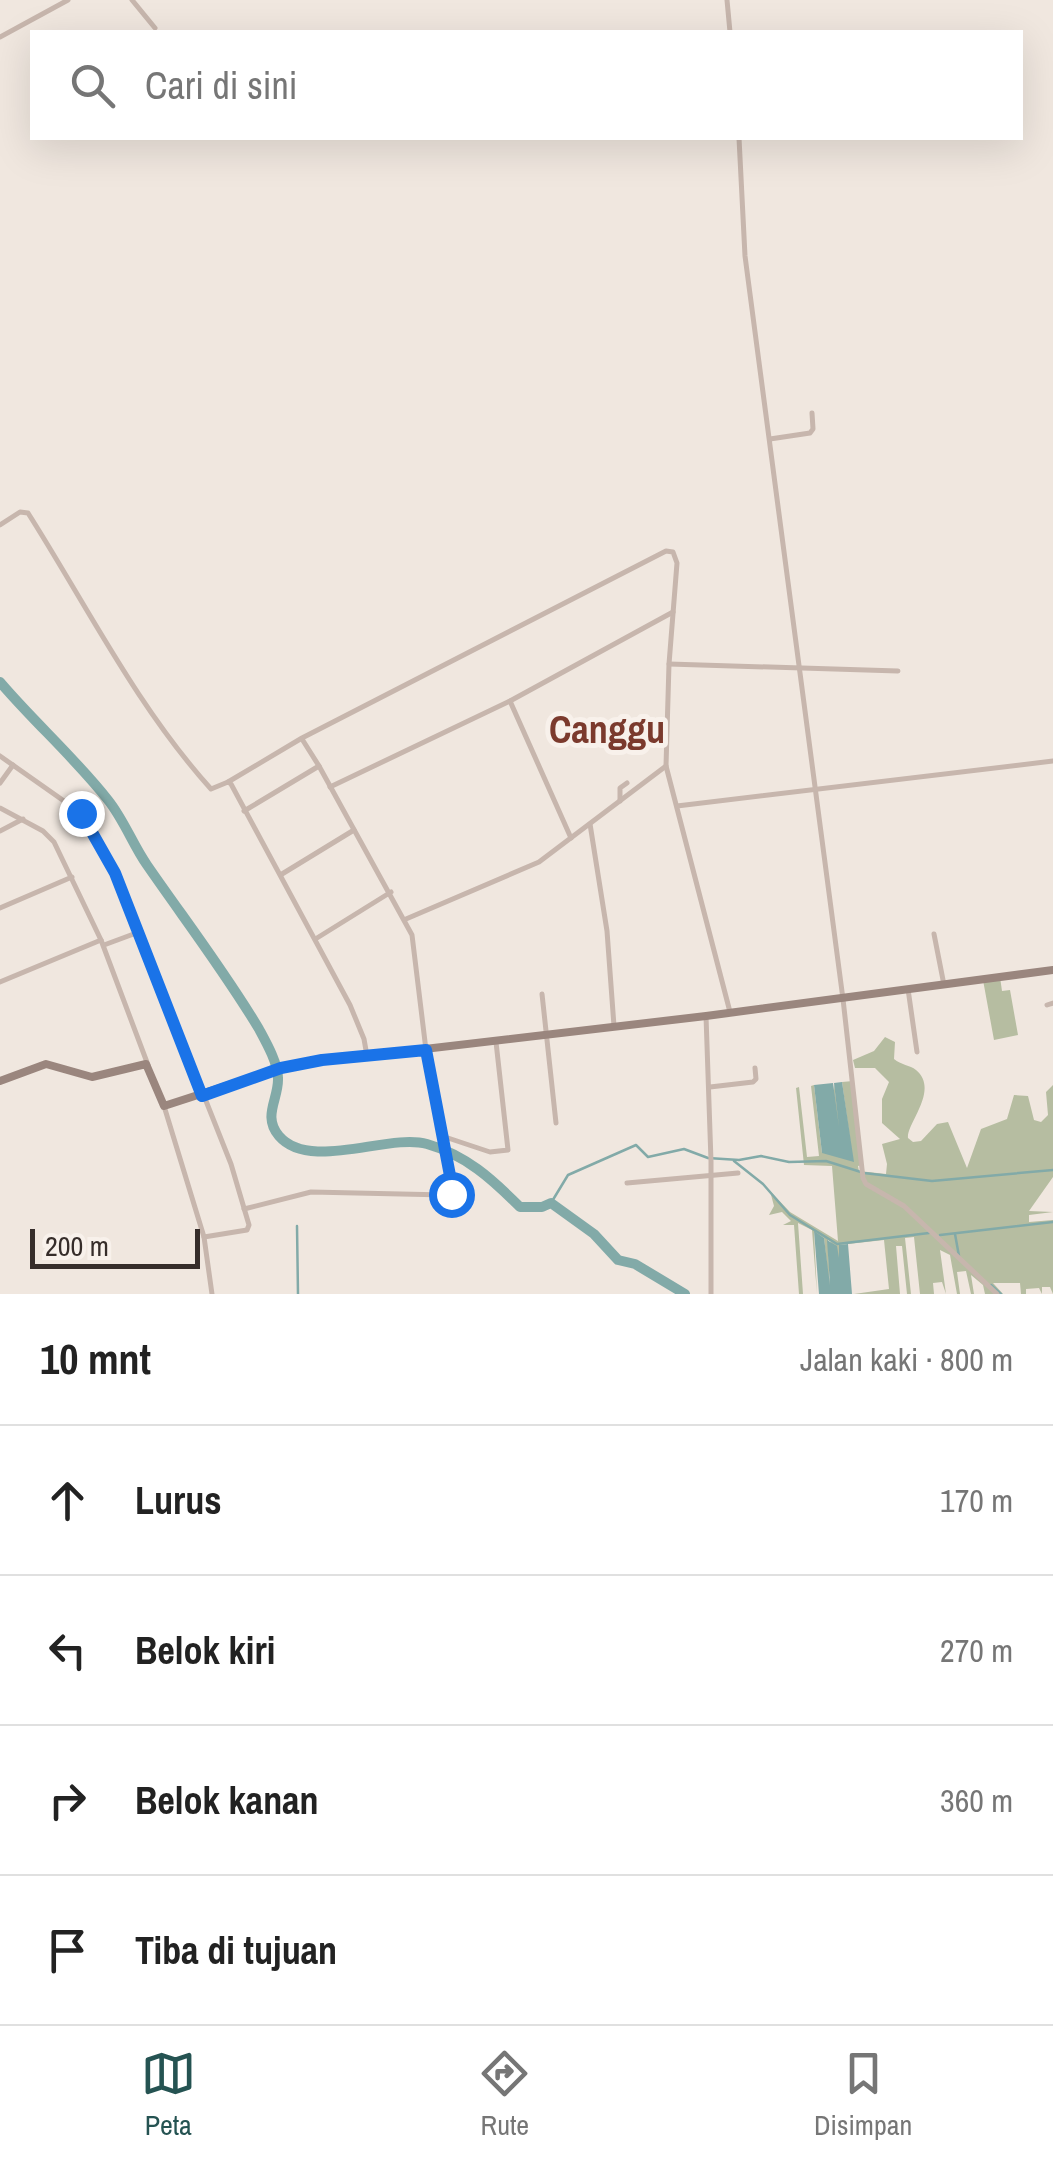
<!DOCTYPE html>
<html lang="id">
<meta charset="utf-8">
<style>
:root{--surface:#fff;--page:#f6f6f6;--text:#222;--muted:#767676;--line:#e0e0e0;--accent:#255352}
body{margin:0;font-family:"Archivo Narrow",sans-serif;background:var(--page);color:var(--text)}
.scale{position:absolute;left:30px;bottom:25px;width:170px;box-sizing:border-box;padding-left:10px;border:5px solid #362d2a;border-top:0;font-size:28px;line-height:35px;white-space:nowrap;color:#362d2a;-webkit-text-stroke:8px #f8f1eb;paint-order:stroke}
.stop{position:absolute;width:30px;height:30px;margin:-22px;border:8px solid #1a73e8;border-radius:50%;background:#fff}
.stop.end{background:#1a73e8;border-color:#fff;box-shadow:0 2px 10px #0008}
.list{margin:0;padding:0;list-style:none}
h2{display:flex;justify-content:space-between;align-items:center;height:130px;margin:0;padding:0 40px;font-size:42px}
h2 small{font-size:32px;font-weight:400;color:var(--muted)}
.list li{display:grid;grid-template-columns:65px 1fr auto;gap:30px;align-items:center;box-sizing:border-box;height:150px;padding:0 40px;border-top:2px solid var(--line)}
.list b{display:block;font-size:38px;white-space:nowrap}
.list em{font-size:32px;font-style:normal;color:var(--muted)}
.icon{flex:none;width:55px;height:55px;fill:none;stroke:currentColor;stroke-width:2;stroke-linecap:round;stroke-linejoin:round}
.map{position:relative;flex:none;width:1053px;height:1294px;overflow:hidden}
.search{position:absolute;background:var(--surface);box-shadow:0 10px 40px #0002;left:30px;right:30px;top:30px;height:110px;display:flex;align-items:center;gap:25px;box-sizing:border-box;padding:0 35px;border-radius:0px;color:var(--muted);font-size:38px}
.sheet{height:730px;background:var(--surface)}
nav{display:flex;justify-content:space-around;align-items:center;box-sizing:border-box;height:140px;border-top:2px solid var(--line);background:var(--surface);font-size:28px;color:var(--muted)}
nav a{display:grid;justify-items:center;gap:5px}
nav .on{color:var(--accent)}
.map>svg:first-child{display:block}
</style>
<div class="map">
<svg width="1053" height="1294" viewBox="0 0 1053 1294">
<rect width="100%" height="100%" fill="#f0e7df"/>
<g fill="#b6bda1">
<polygon points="1000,977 1002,991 1010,990 1018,1035 994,1040 983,980"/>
<path d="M885,1037L895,1042L894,1059C901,1065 910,1065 916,1070C940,1090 906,1124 908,1138L913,1142L921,1141L937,1124L948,1122L967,1168L981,1129L1007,1119L1014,1095L1028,1096L1034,1120L1041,1122L1048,1115L1046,1092L1053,1085V1181V1177L1029,1211L1053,1212L1029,1215V1222L1053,1220V1294L1050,1287H1042V1294L1039,1288L1026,1289V1294H1021L1020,1283H993L1003,1294H985L983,1285L971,1275L974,1294H971L966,1271L957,1272L960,1294H957L950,1255L940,1250L946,1294L942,1282L933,1283L934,1294H920L914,1237L905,1238L911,1294H907L902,1246H896L900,1294H854L889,1289L884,1240L839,1245L844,1294L833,1244L835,1294L831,1242L828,1240L830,1294L824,1238L814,1232L817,1294L812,1230L798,1223L803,1294H799L794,1225H783L791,1221L782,1212L769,1215L774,1206L770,1191L790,1212L838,1241L832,1166L804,1165L796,1088L799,1087L807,1157L819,1156L811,1086L814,1085L822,1153L824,1084L833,1156L834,1083L844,1157L853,1161L842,1082L853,1081L862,1165L858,1166L859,1171L886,1174L887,1164L882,1144L900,1139L882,1123V1099L889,1082L875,1068H855L853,1060L874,1051Z"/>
</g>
<g fill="#82aaa8">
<polygon points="842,1082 854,1162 822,1153 814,1085 833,1083 839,1127 834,1083"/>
<polygon points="814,1231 824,1238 830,1285 827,1240 837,1246 839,1258 839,1245 848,1244 852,1294 819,1294"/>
</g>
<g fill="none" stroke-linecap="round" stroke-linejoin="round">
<g stroke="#82aaa8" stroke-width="2.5">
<polyline points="734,1161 763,1184 790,1215 837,1244 929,1233"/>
<polyline points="551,1203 568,1175 636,1145 648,1157 684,1149 708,1158 739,1160 761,1156 789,1162 826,1161 864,1173 932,1181 1053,1170"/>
<polyline points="297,1226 298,1294"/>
<polyline points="955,1234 959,1256"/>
<polyline points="940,1235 1053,1222"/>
<polyline points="991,1285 1001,1294"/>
</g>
<path stroke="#82aaa8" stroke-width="10" d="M0,682C34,722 75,758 108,800C124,820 133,845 147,865C185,920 225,972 259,1029C266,1042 278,1063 278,1078C279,1099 262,1116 279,1136C310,1172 388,1133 427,1144C466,1155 492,1179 520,1207H542L551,1203L594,1234L618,1260L635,1264L685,1294"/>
<g stroke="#c7b6ad" stroke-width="5">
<polyline points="132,0 155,28"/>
<polyline points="727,0 730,32"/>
<polyline points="0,37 68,0"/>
<polyline points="739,138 745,256 843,999 863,1178 866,1184 904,1206 997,1294"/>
<polyline points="770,439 810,433 813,429 812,413"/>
<path d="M0,525L20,512L28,513C87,606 137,707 211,789L228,782L231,784L350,1005L364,1039L367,1056"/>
<polyline points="669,664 898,671"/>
<polyline points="510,701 571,838"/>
<polyline points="302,739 319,766"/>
<polyline points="0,756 81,813 89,823 115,873 139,932 231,1164 249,1225 247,1230 204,1237"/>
<polyline points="228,782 302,738 666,551 673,552 677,563 669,664 666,766 730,1012"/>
<polyline points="0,783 13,765"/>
<polyline points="330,787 510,701 673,612"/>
<polyline points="620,801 620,788 627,783"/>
<polyline points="677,806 1053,761"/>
<polyline points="0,808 43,831 54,842 101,940 148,1065"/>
<polyline points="590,824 607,931 614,1026"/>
<polyline points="0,831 23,819"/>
<polyline points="282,874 354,830"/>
<polyline points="0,908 72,877"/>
<polyline points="406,919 539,862 666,766"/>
<polyline points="934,934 944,985"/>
<polyline points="317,938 391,892"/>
<polyline points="104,945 139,932"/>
<polyline points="0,982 101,940"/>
<polyline points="908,989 917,1052"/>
<polyline points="542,994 556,1123"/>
<polyline points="1047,1005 1053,1003"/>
<polyline points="706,1016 711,1161 711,1294"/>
<polyline points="710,1087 753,1082 756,1079 755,1068"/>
<polyline points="164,1106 204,1237 212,1294"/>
<polyline points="442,1136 490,1152 508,1150 496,1042"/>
<polyline points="627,1183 738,1173"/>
<polyline points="244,1209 311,1192 446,1195 453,1190 426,1050 412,935 319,766 244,811"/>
</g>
<polyline stroke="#9a867e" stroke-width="8" points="0,1081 46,1064 92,1077 146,1064 164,1106 281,1068 322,1061 706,1016 1053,970"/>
</g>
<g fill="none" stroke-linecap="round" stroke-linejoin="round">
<polyline stroke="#1a73e8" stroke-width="12" points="81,813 115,873 202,1096 281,1068 322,1060 426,1050 452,1186 451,1194"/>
</g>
<g text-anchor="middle" stroke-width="10" stroke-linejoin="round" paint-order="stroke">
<g font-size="38" font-weight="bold" fill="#7b3a2d" stroke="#f8f1eb">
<text x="607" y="743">Canggu</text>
</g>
</g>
</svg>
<div class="scale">200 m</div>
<div class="stop" style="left:451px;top:1194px"></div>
<div class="stop end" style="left:81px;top:813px"></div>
<div class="search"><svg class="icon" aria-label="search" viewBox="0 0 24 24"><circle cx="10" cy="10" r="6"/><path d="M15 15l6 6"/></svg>Cari di sini</div>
</div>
<section class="sheet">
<h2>10 mnt<small>Jalan kaki · 800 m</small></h2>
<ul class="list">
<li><svg class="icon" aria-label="ahead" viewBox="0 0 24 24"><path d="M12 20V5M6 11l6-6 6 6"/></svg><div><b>Lurus</b></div><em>170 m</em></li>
<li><svg class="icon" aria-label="left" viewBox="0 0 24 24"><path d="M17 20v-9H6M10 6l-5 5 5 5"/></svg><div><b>Belok kiri</b></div><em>270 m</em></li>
<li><svg class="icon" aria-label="right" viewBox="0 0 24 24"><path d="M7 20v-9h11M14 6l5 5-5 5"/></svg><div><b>Belok kanan</b></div><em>360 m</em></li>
<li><svg class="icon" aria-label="arrive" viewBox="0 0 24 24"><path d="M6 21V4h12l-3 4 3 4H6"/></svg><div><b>Tiba di tujuan</b></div></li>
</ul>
</section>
<nav>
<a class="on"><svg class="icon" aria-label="map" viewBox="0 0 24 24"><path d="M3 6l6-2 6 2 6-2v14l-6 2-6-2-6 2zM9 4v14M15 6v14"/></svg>Peta</a>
<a><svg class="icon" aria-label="directions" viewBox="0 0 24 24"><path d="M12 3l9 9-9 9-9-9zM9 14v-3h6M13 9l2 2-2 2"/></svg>Rute</a>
<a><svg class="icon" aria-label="saved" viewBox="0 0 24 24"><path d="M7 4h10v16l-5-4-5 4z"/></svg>Disimpan</a>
</nav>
